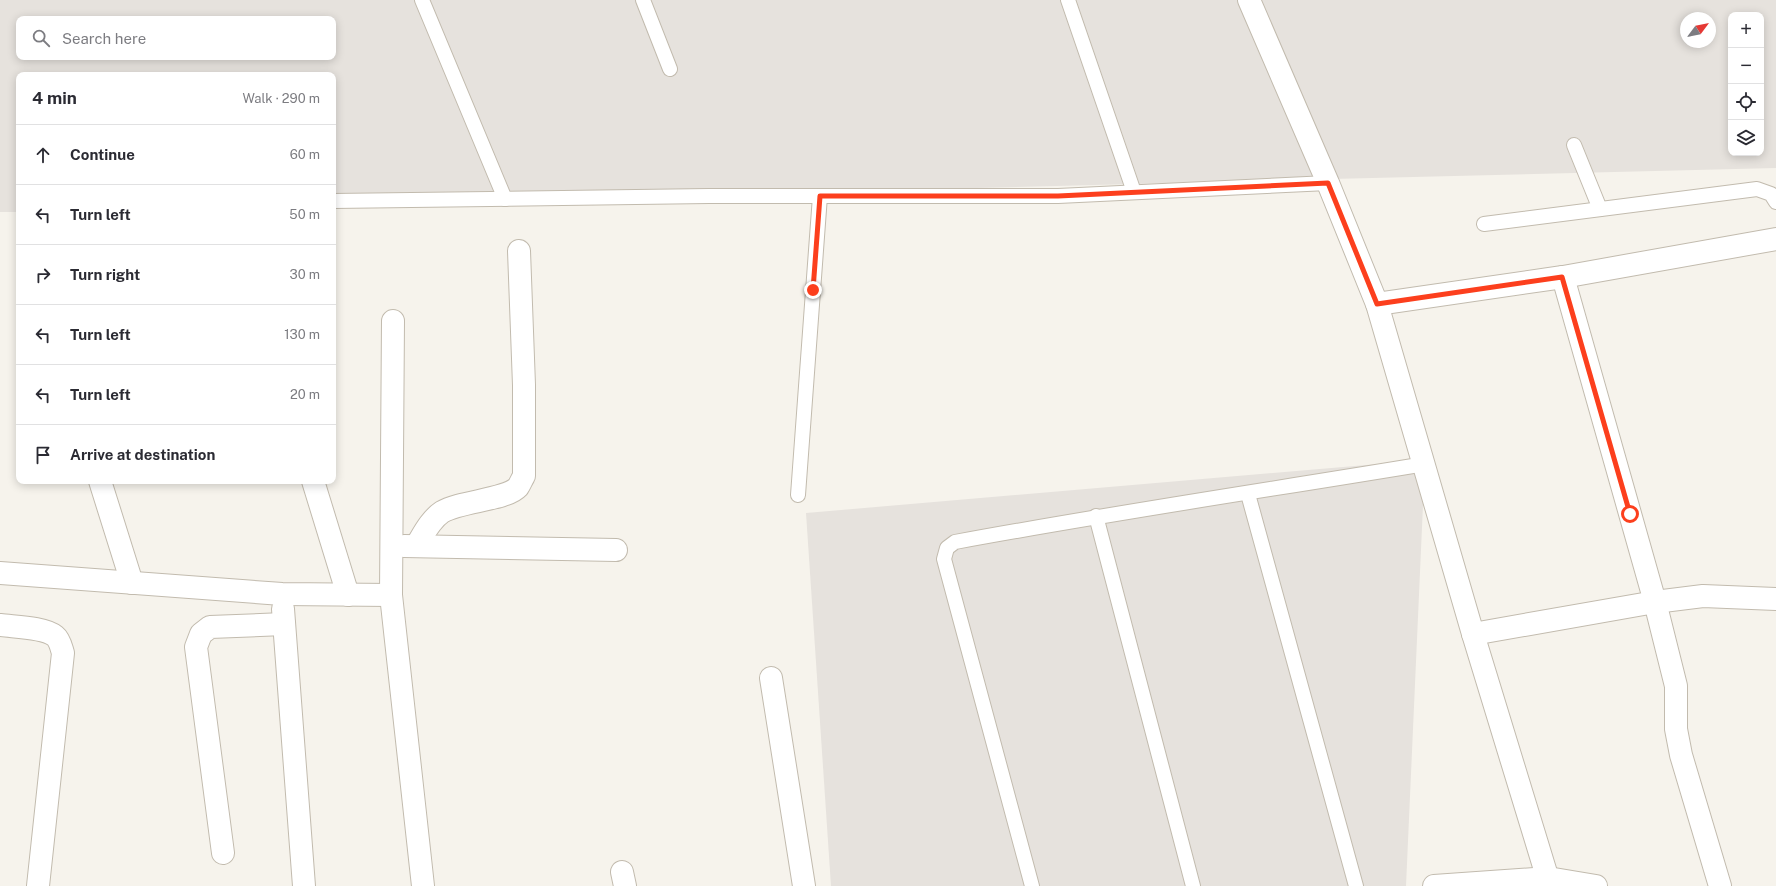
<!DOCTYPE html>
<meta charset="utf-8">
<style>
:root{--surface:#fff;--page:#f2f2f3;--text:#2b2b33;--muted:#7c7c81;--line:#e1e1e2}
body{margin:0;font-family:"Public Sans",sans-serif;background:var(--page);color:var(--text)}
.controls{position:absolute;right:12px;top:12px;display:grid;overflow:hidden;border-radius:8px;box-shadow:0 2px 10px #0003}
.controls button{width:36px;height:36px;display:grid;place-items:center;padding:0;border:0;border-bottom:1px solid var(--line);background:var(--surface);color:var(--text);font:20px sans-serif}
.compass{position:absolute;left:1680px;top:12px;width:36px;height:36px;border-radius:50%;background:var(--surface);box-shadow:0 2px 10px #0003;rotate:58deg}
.stop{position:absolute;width:12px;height:12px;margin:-9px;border:3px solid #fc3f1d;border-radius:50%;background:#fff}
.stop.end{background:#fc3f1d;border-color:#fff;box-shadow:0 1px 4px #0008}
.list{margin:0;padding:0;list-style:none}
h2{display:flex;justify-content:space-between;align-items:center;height:52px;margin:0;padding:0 16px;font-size:17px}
h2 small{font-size:13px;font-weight:400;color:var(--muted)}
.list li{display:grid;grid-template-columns:26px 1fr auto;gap:12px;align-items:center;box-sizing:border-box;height:60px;padding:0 16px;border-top:1px solid var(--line)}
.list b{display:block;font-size:15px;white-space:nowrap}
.list em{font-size:13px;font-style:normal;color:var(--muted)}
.icon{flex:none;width:22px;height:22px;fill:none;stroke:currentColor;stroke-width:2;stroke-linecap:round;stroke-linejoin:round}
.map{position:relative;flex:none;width:1776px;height:886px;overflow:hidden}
.search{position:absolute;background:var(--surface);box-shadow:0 2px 10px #0003;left:16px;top:16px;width:320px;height:44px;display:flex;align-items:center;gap:10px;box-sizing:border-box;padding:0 14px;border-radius:8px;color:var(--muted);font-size:15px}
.panel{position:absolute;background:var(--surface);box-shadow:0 2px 10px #0003;left:16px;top:72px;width:320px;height:412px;border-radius:8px}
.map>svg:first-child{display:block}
</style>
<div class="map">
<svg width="1776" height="886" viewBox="0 0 1776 886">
<rect width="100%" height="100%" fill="#f6f3ec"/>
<g fill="#e6e2dd" fill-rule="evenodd">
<path d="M0,0H1776V168L333,204V75H19V212H0ZM1731,15H1761V153H1731ZM1686,18H1710V42H1686ZM19,19H333V57H19Z"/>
<polygon points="1425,460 1406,886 831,886 806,513"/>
</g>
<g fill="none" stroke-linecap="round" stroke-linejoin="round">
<defs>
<g id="service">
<polyline points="422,0 505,199"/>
<polyline points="643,0 670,69"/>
<polyline points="1068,0 1134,192"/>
<polyline points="1574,145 1600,209"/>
<polyline points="333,201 709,196 1058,196 1328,183"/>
<polyline points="1484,224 1757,189 1771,194 1776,202"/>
<polyline points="1248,494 1356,886"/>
<polyline points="798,495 820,196"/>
<polyline points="1096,516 1193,886"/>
<path d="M1032,886L944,559L947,548L955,542C1111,513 1268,490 1425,464"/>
</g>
<g id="minor">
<polyline points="1249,0 1328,183 1377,304 1473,634 1550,886"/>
<polyline points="1563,277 1655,602 1676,686 1676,729 1681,755 1720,886"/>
<polyline points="1377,304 1563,277 1776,239"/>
<polyline points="393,321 391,595 423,886"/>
<polyline points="100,481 132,583"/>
<polyline points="313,481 348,595"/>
<polyline points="404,546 616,550"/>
<path d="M416,546C423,535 430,520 442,512C460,501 506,500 518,487C520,484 522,479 524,476V385L519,251"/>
<polyline points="0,573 282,594 391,595"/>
<polyline points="283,609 304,886"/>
<path d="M0,625C15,627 44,627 55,636C60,640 61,647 63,653L38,886"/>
<polyline points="1473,634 1655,602 1703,596 1776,599"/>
<polyline points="771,678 804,886"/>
<polyline points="223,853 196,647 201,634 210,627 284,624"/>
<polyline points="622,872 625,886"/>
<polyline points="1434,886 1548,878 1596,886"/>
</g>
</defs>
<use href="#service" stroke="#c2bbae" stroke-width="16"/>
<use href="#minor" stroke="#c2bbae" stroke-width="24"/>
<use href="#service" stroke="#fff" stroke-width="14"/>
<use href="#minor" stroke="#fff" stroke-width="22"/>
</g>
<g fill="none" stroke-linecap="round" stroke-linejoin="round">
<polyline stroke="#fc3f1d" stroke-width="5" points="813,290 820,196 1058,196 1328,183 1377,304 1562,277 1630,514"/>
</g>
</svg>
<div class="controls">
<button>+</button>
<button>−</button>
<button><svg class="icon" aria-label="locate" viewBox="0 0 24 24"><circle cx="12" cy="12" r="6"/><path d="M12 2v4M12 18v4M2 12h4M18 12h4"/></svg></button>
<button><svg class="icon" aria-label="layers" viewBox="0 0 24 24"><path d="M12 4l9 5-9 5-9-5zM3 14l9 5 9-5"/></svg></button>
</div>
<svg class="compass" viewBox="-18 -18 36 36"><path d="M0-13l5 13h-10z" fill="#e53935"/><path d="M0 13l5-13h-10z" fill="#7c7c81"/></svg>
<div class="stop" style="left:1630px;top:514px"></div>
<div class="stop end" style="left:813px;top:290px"></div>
<div class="search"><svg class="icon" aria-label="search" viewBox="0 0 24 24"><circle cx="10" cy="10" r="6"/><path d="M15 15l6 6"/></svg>Search here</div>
<section class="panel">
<h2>4 min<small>Walk · 290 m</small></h2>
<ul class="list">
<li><svg class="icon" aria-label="ahead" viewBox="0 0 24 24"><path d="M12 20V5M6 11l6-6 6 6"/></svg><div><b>Continue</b></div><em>60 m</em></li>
<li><svg class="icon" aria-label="left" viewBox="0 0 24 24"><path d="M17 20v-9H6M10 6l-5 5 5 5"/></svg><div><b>Turn left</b></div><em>50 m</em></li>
<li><svg class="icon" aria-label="right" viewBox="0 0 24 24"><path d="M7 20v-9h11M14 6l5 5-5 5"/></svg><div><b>Turn right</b></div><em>30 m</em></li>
<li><svg class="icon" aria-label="left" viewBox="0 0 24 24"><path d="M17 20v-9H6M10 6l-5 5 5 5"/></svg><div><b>Turn left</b></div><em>130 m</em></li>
<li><svg class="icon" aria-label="left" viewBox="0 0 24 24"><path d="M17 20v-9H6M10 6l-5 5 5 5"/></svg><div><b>Turn left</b></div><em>20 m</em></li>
<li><svg class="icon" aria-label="arrive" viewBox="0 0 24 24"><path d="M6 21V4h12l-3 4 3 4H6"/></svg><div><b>Arrive at destination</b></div></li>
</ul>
</section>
</div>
